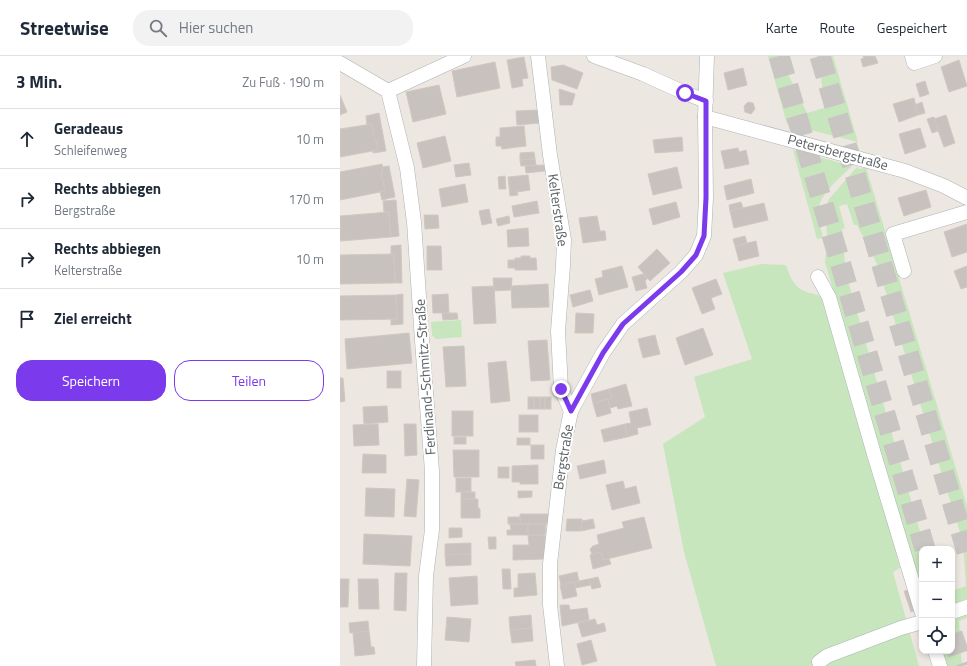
<!DOCTYPE html>
<html lang="de">
<meta charset="utf-8">
<style>
:root{--surface:#fff;--page:#f2f2f3;--text:#1f2937;--muted:#747a83;--line:#e0e1e3;--accent:#7c3aed}
body{margin:0;font-family:"Titillium Web",sans-serif;background:var(--page);color:var(--text)}
.controls{position:absolute;right:12px;bottom:12px;display:grid;overflow:hidden;border-radius:8px;box-shadow:0 2px 6px #0003}
.controls button{width:36px;height:36px;display:grid;place-items:center;padding:0;border:0;border-bottom:1px solid var(--line);background:var(--surface);color:var(--text);font:20px sans-serif}
.stop{position:absolute;width:12px;height:12px;margin:-9px;border:3px solid #7c3aed;border-radius:50%;background:#fff}
.stop.end{background:#7c3aed;border-color:#fff;box-shadow:0 1px 4px #0008}
.list{margin:0;padding:0;list-style:none}
h2{display:flex;justify-content:space-between;align-items:center;height:52px;margin:0;padding:0 16px;font-size:17px}
h2 small{font-size:13px;font-weight:400;color:var(--muted)}
.list li{display:grid;grid-template-columns:26px 1fr auto;gap:12px;align-items:center;box-sizing:border-box;height:60px;padding:0 16px;border-top:1px solid var(--line)}
.list b{display:block;font-size:15px;white-space:nowrap}
.list p{margin:0;font-size:13px;white-space:nowrap;color:var(--muted)}
.list em{font-size:13px;font-style:normal;color:var(--muted)}
.actions{display:flex;gap:8px;padding:12px 16px}
.actions a{flex:1;padding:9px 0;border:1px solid var(--accent);border-radius:16px;text-align:center;font-size:14px;color:var(--accent)}
.actions .main{background:var(--accent);color:#fff}
.icon{flex:none;width:22px;height:22px;fill:none;stroke:currentColor;stroke-width:2;stroke-linecap:round;stroke-linejoin:round}
.map{position:relative;flex:none;width:627px;height:610px;overflow:hidden}
header{display:flex;align-items:center;gap:24px;box-sizing:border-box;height:56px;padding:0 20px;background:var(--surface);border-bottom:1px solid var(--line)}
header strong{font-size:19px}
nav{display:flex;gap:22px;margin-inline-start:auto;font-size:14px}
.search{width:280px;height:36px;background:var(--page);display:flex;align-items:center;gap:10px;box-sizing:border-box;padding:0 14px;border-radius:16px;color:var(--muted);font-size:15px}
main{display:flex}
aside{flex:1;background:var(--surface)}
.map>svg:first-child{display:block}
</style>
<header>
<strong>Streetwise</strong>
<div class="search"><svg class="icon" aria-label="search" viewBox="0 0 24 24"><circle cx="10" cy="10" r="6"/><path d="M15 15l6 6"/></svg>Hier suchen</div>
<nav><a>Karte</a><a>Route</a><a>Gespeichert</a></nav>
</header>
<main>
<aside>
<h2>3 Min.<small>Zu Fuß · 190 m</small></h2>
<ul class="list">
<li><svg class="icon" aria-label="ahead" viewBox="0 0 24 24"><path d="M12 20V5M6 11l6-6 6 6"/></svg><div><b>Geradeaus</b><p>Schleifenweg</p></div><em>10 m</em></li>
<li><svg class="icon" aria-label="right" viewBox="0 0 24 24"><path d="M7 20v-9h11M14 6l5 5-5 5"/></svg><div><b>Rechts abbiegen</b><p>Bergstraße</p></div><em>170 m</em></li>
<li><svg class="icon" aria-label="right" viewBox="0 0 24 24"><path d="M7 20v-9h11M14 6l5 5-5 5"/></svg><div><b>Rechts abbiegen</b><p>Kelterstraße</p></div><em>10 m</em></li>
<li><svg class="icon" aria-label="arrive" viewBox="0 0 24 24"><path d="M6 21V4h12l-3 4 3 4H6"/></svg><div><b>Ziel erreicht</b></div></li>
</ul>
<div class="actions"><a class="main">Speichern</a><a>Teilen</a></div>
</aside>
<div class="map">
<svg width="627" height="610" viewBox="0 0 627 610">
<rect width="100%" height="100%" fill="#ede7e1"/>
<g fill="#c8e6bd">
<polygon points="428,0 443,0 448,18 467,57 484,52 480,10 477,0 493,0 518,86 447,68"/>
<path d="M453,94L512,110C502,120 481,137 479,151C477,161 481,172 483,182L477,183Z"/>
<polygon points="517,111 520,113 526,111 627,450 627,547 612,552 612,535 626,530 623,486 537,208 517,169 514,169 507,148 499,150 505,172 502,173 506,218 585,493 582,493 582,537 485,206 487,185 486,161 485,152 489,143"/>
<path d="M421,208L446,209C450,221 454,232 467,236C473,238 478,238 483,242L507,316L560,512L553,516L579,610H376L344,496L323,388L365,361L354,321L412,303L383,217Z"/>
<polygon points="121,264 122,281 96,283 92,279 91,266"/>
<polygon points="627,556 627,562 619,565 622,610 605,610 600,595 612,595 612,561"/>
</g>
<g fill="#c8c2be" stroke="#d2c7bf">
<polygon points="523,0 535,0 538,7 523,11 521,3 524,2"/>
<polygon points="184,1 188,22 182,23 183,30 172,32 167,4"/>
<polygon points="619,4 627,30 609,36 601,11"/>
<polygon points="155,6 160,32 117,41 112,15"/>
<polygon points="223,9 243,17 237,33 212,24 211,11"/>
<polygon points="403,12 407,29 388,34 384,17"/>
<polygon points="585,25 589,38 580,41 576,28"/>
<polygon points="99,29 106,58 73,66 66,36"/>
<polygon points="219,33 235,38 232,49 220,49"/>
<polygon points="0,39 7,56 0,59"/>
<polygon points="574,42 578,59 559,66 553,48"/>
<polygon points="408,46 413,47 415,53 411,58 405,56 404,50"/>
<polygon points="582,46 585,57 578,59 575,49"/>
<polygon points="199,54 200,67 177,69 176,55"/>
<polygon points="39,57 46,95 33,97 33,95 38,94 37,85 35,85 32,68 27,69 26,60"/>
<polygon points="606,59 615,87 604,91 594,63"/>
<polygon points="594,61 598,75 592,77 587,63"/>
<polygon points="32,68 35,85 37,85 38,94 0,101 0,73"/>
<polygon points="184,70 186,90 162,93 161,90 156,90 156,81 160,81 160,72"/>
<polygon points="580,72 586,91 565,98 559,78"/>
<polygon points="105,80 111,105 83,112 77,87"/>
<polygon points="342,81 343,95 315,97 313,84"/>
<polygon points="398,92 399,96 406,94 409,108 385,113 381,95"/>
<polygon points="194,96 195,103 180,104 180,97"/>
<polygon points="195,103 196,109 181,110 180,104"/>
<polygon points="129,107 131,119 116,121 114,109"/>
<polygon points="42,108 43,116 41,117 45,135 0,144 0,116"/>
<polygon points="204,109 205,115 186,117 185,110"/>
<polygon points="49,110 55,141 42,144 40,136 45,135 41,117 43,116 42,111"/>
<polygon points="337,111 342,132 313,139 308,118"/>
<polygon points="188,119 190,134 177,136 178,139 170,140 168,121"/>
<polygon points="165,120 166,133 159,133 158,121"/>
<polygon points="411,123 414,137 387,144 384,130"/>
<polygon points="125,128 128,146 102,151 99,133"/>
<polygon points="586,134 591,151 564,160 558,142"/>
<polygon points="56,144 59,180 51,181 49,156 44,156 43,145"/>
<polygon points="197,145 199,157 174,161 172,150"/>
<polygon points="336,146 340,161 313,169 309,153"/>
<polygon points="401,146 403,152 390,155 389,149"/>
<polygon points="424,147 428,164 394,172 390,155"/>
<polygon points="149,153 152,167 142,169 139,155"/>
<polygon points="49,156 51,181 0,185 0,160"/>
<polygon points="84,159 98,159 99,172 85,173"/>
<polygon points="169,160 170,167 158,170 156,163"/>
<polygon points="257,160 260,175 265,175 266,184 243,187 239,162"/>
<polygon points="627,168 627,196 612,201 604,176"/>
<polygon points="188,172 189,190 168,191 167,174"/>
<polygon points="405,180 407,187 395,190 393,183"/>
<polygon points="416,185 419,200 399,205 395,190"/>
<polygon points="61,189 62,227 55,227 54,198 51,198 51,190"/>
<polygon points="87,190 101,190 102,214 87,214"/>
<polygon points="317,193 330,207 310,225 298,211"/>
<polygon points="54,198 55,227 0,228 0,199"/>
<polygon points="181,200 190,200 190,202 196,202 197,214 175,214 175,212 168,212 168,204 175,204 175,202 181,202"/>
<polygon points="282,210 288,231 259,239 255,223 263,221 262,215"/>
<polygon points="627,210 627,231 621,233 614,215"/>
<polygon points="303,218 308,222 305,225 307,232 296,235 292,221"/>
<polygon points="153,222 172,222 171,234 154,235"/>
<polygon points="376,223 382,238 371,242 375,253 362,258 352,232"/>
<polygon points="208,228 209,251 172,252 171,230"/>
<polygon points="154,230 156,267 134,268 132,231"/>
<polygon points="250,234 253,245 233,251 230,239"/>
<polygon points="63,238 63,268 51,269 51,263 57,263 56,239"/>
<polygon points="108,238 109,257 93,257 92,239"/>
<polygon points="56,239 57,263 0,264 0,240"/>
<polygon points="102,257 117,257 118,263 103,264"/>
<polygon points="236,257 254,258 253,277 235,277"/>
<polygon points="363,272 373,299 345,309 336,282"/>
<polygon points="69,277 72,307 7,313 5,283"/>
<polygon points="315,279 320,298 303,302 298,283"/>
<polygon points="207,284 210,324 191,325 188,285"/>
<polygon points="124,290 126,330 106,331 103,291"/>
<polygon points="166,305 170,345 151,347 148,307"/>
<rect x="47" y="315" width="14" height="17"/>
<polygon points="0,322 3,322 5,345 0,346"/>
<polygon points="286,328 292,350 278,353 277,350 270,352 268,343 272,342 269,333"/>
<polygon points="269,333 272,342 253,347 251,338"/>
<rect x="188" y="341" width="6" height="12"/>
<rect x="194" y="341" width="6" height="12"/>
<rect x="200" y="341" width="5" height="12"/>
<rect x="205" y="341" width="6" height="12"/>
<polygon points="268,343 271,357 257,361 253,347"/>
<polygon points="47,350 48,366 24,368 23,351"/>
<polygon points="307,352 311,369 297,372 298,378 287,381 285,368 291,367 289,356"/>
<rect x="112" y="355" width="21" height="25"/>
<rect x="179" y="359" width="19" height="17"/>
<polygon points="38,368 39,389 14,390 13,369"/>
<polygon points="64,368 76,368 77,399 65,400"/>
<polygon points="285,368 287,381 264,386 261,374"/>
<rect x="114" y="381" width="12" height="7"/>
<rect x="177" y="382" width="13" height="7"/>
<rect x="191" y="389" width="13" height="14"/>
<polygon points="113,394 139,394 139,421 114,421"/>
<polygon points="23,398 46,399 46,417 22,417"/>
<polygon points="264,404 266,417 240,423 237,410"/>
<polygon points="198,409 198,428 180,428 180,426 172,426 172,410"/>
<rect x="158" y="411" width="11" height="11"/>
<rect x="116" y="422" width="15" height="14"/>
<polygon points="67,423 79,424 76,461 64,460"/>
<polygon points="283,425 285,433 296,430 300,447 272,454 266,429"/>
<polygon points="26,432 55,433 54,461 25,460"/>
<polygon points="178,435 192,435 192,441 178,442"/>
<rect x="121" y="436" width="14" height="7"/>
<polygon points="121,443 138,443 138,452 140,453 140,462 121,462"/>
<polygon points="180,458 210,458 209,468 180,468"/>
<rect x="168" y="461" width="12" height="7"/>
<polygon points="304,461 312,492 263,504 261,496 252,499 250,493 253,490 259,488 257,479 284,472 282,466"/>
<polygon points="227,463 242,463 241,475 226,475"/>
<polygon points="253,463 255,472 241,475 242,465"/>
<polygon points="170,468 188,468 188,479 167,479 167,474 171,474"/>
<polygon points="188,468 206,468 205,479 188,479"/>
<polygon points="109,472 122,472 122,481 109,482"/>
<polygon points="24,478 72,480 70,510 23,508"/>
<polygon points="188,479 205,479 205,503 173,504 173,489 189,489"/>
<polygon points="148,481 156,481 156,493 149,493"/>
<polygon points="131,487 131,498 105,499 105,488"/>
<polygon points="261,496 263,504 269,503 271,508 253,513 250,499"/>
<polygon points="131,498 131,509 106,510 105,499"/>
<polygon points="162,513 170,513 171,533 163,533"/>
<polygon points="237,516 239,525 221,529 219,520"/>
<polygon points="55,517 67,517 66,555 54,554"/>
<polygon points="195,517 197,539 174,541 174,532 178,532 178,518"/>
<polygon points="137,520 138,548 111,550 109,522"/>
<polygon points="258,521 261,531 252,533 249,523"/>
<polygon points="0,523 9,523 8,551 0,551"/>
<polygon points="18,523 38,523 39,553 19,553"/>
<polygon points="249,523 251,529 235,532 234,526"/>
<polygon points="234,526 237,540 223,543 220,529"/>
<polygon points="570,534 577,554 571,556 564,535"/>
<polygon points="220,549 229,549 230,554 247,552 249,564 222,570"/>
<polygon points="191,559 192,572 170,574 169,561"/>
<polygon points="107,561 131,563 129,586 105,584"/>
<polygon points="255,563 257,569 264,567 266,575 242,581 238,567"/>
<polygon points="28,565 29,575 10,577 9,567"/>
<polygon points="192,572 193,585 172,587 170,574"/>
<polygon points="29,575 31,591 34,591 35,598 15,600 13,577"/>
<polygon points="251,584 257,605 242,609 237,588"/>
<polygon points="195,604 196,610 176,610 175,606"/>
</g>
<g fill="none" stroke-linecap="round" stroke-linejoin="round">
<g stroke="#c8c5c2" stroke-width="21" stroke-dasharray="21 10" stroke-linecap="butt">
<polyline points="439,0 585,493"/>
<polyline points="480,0 627,496"/>
<polyline points="612,578 623,610"/>
</g>
<defs>
<g id="minor">
<polyline points="198,0 210,99 224,184 223,210 218,275 221,333 231,355"/>
<polyline points="254,0 303,18 345,37 366,45"/>
<polyline points="572,0 574,7 595,0"/>
<polyline points="0,7 48,35"/>
<polyline points="48,35 67,112 74,166 82,285 92,415 92,474 86,520 84,610"/>
<polyline points="48,35 124,0"/>
<polyline points="365,61 565,115 604,130 627,142"/>
<polyline points="564,215 553,178 627,156"/>
<polyline points="478,221 489,241 534,398 582,557"/>
<polyline points="595,595 600,610"/>
<polyline points="479,606 487,600 561,572 582,566"/>
<polyline points="217,610 210,549 210,508 223,394 231,355 263,297 283,268 341,216 356,199 364,180 366,142 365,61 367,0"/>
</g>
</defs>
<use href="#minor" stroke="#adb2b5" stroke-width="15"/>
<use href="#minor" stroke="#fff" stroke-width="14"/>
<defs>
<polyline id="minor-bridge" points="612,556 627,551"/>
</defs>
<use href="#minor-bridge" stroke="#adb2b5" stroke-width="15" stroke-linecap="butt"/>
<use href="#minor-bridge" stroke="#fff" stroke-width="14"/>
</g>
<g fill="none" stroke-linecap="round" stroke-linejoin="round">
<polyline stroke="#7c3aed" stroke-width="5" points="221,333 231,355 263,297 283,268 341,216 356,199 364,180 366,142 366,45 345,37"/>
</g>
<g text-anchor="middle" stroke-width="4" stroke-linejoin="round" paint-order="stroke">
<g font-size="14" fill="#5a6063" stroke="#fff">
<text transform="translate(498 96) rotate(15)" y="5">Petersbergstraße</text>
<text transform="translate(218 154) rotate(82)" y="5">Kelterstraße</text>
<text transform="translate(85 321) rotate(-94)" y="5">Ferdinand-Schmitz-Straße</text>
<text transform="translate(223 401) rotate(-81)" y="5">Bergstraße</text>
</g>
</g>
</svg>
<div class="controls">
<button>+</button>
<button>−</button>
<button><svg class="icon" aria-label="locate" viewBox="0 0 24 24"><circle cx="12" cy="12" r="6"/><path d="M12 2v4M12 18v4M2 12h4M18 12h4"/></svg></button>
</div>
<div class="stop" style="left:345px;top:37px"></div>
<div class="stop end" style="left:221px;top:333px"></div>
</div>
</main>
